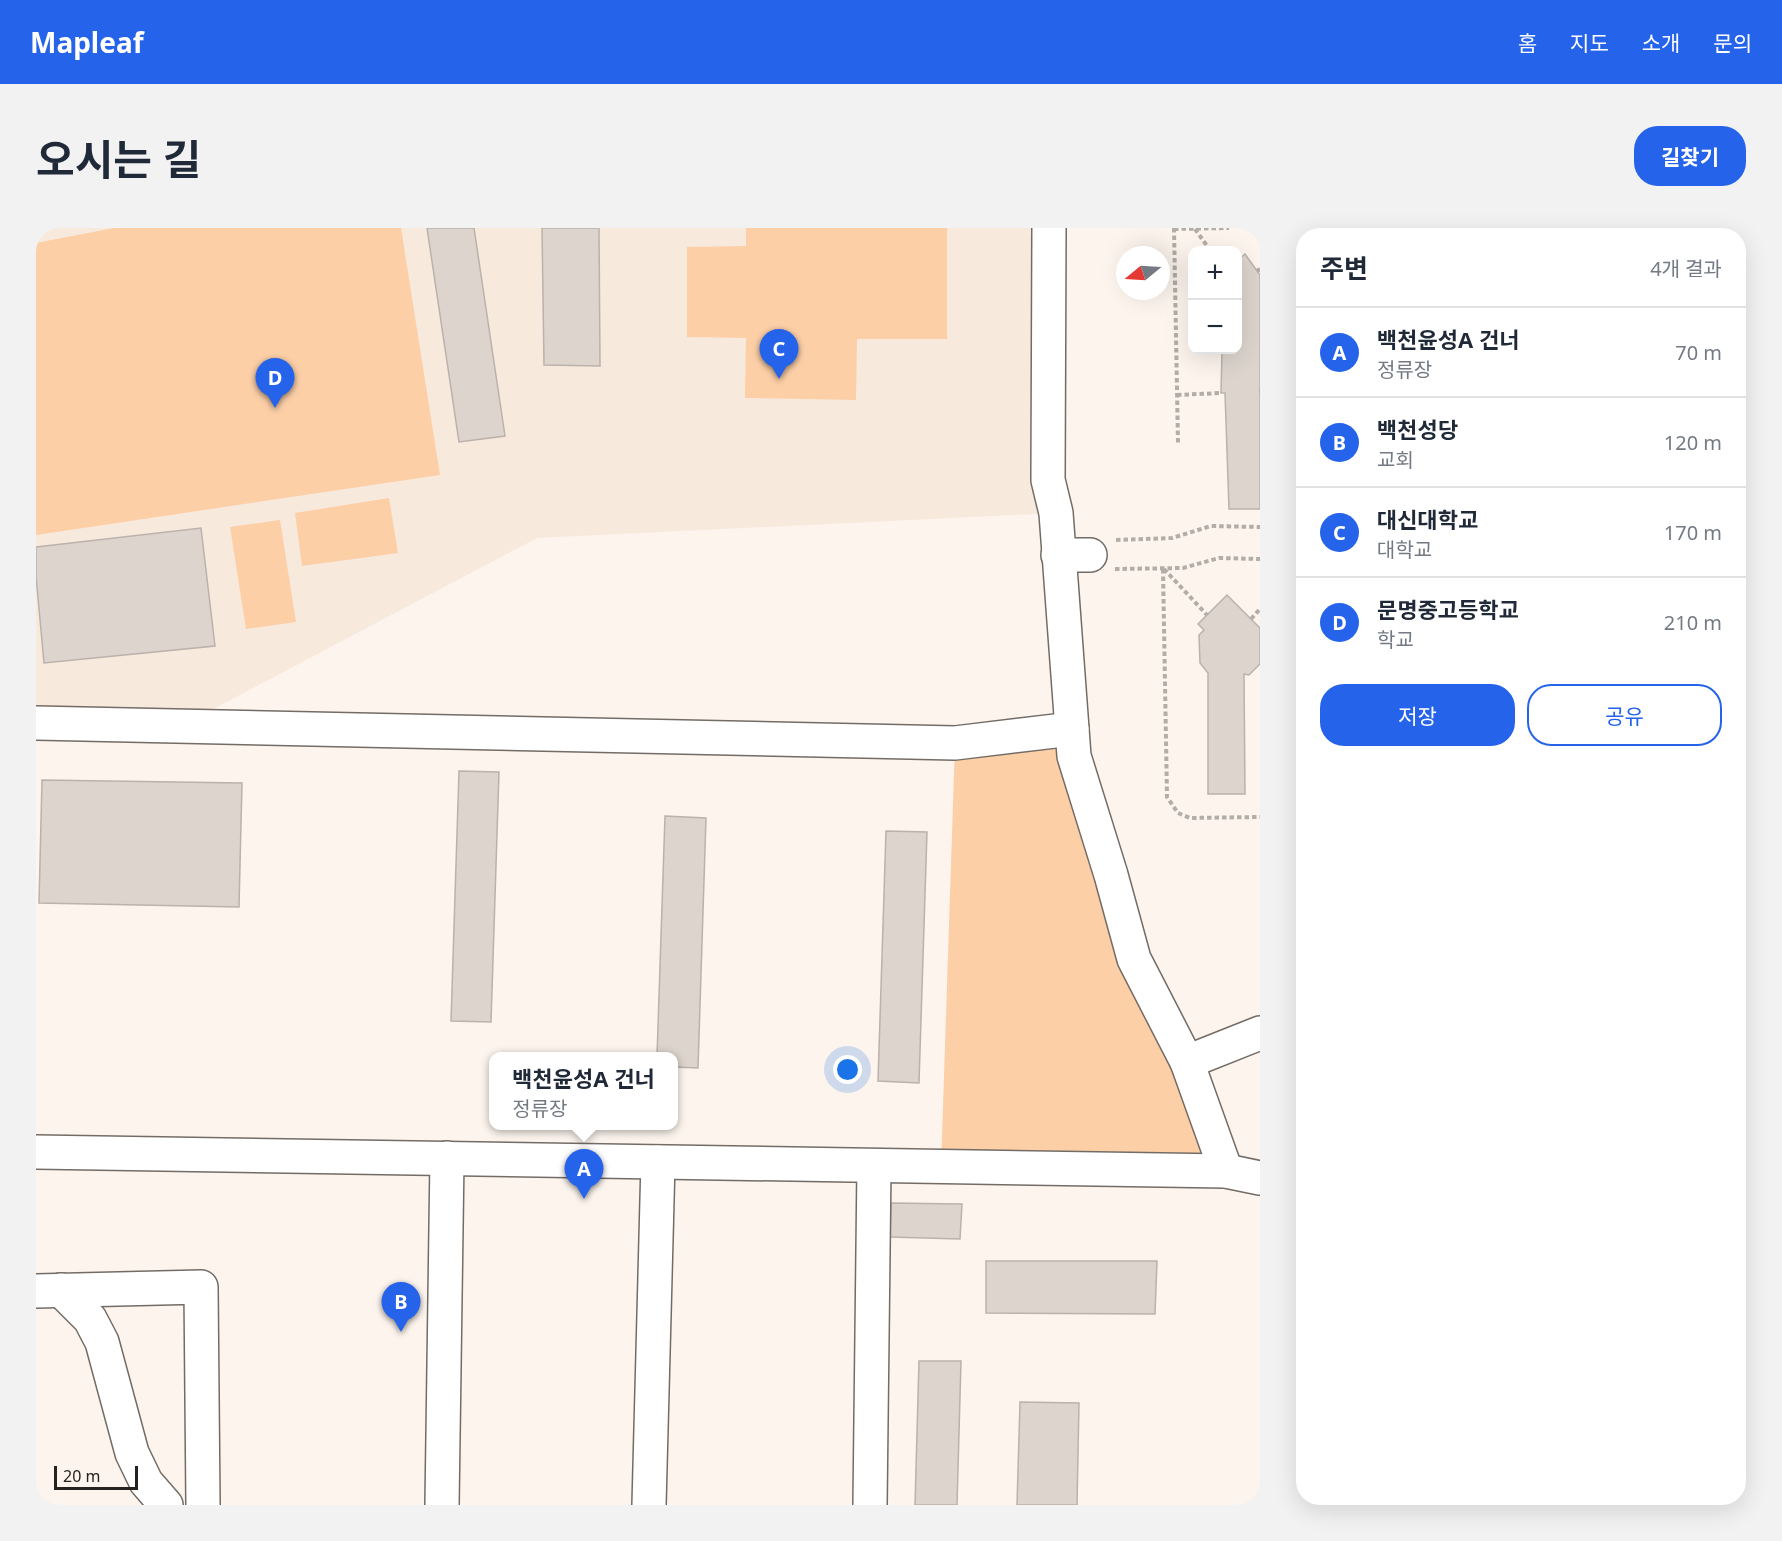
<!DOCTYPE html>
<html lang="ko">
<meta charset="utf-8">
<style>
:root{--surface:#fff;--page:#f2f2f3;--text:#1f2937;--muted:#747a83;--line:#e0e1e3;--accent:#2563eb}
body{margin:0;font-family:"Noto Sans","Noto Sans KR",sans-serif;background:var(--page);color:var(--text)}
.controls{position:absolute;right:18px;top:18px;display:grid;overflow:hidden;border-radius:12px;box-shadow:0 6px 24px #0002}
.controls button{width:54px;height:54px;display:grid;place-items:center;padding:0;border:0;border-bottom:2px solid var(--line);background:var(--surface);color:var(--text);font:30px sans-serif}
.compass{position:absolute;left:1080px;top:18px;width:54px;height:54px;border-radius:50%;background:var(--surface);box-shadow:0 6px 24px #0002;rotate:252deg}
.scale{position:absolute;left:18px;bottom:15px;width:84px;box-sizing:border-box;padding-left:6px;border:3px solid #252220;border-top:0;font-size:16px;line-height:21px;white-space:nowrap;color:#252220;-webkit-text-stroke:4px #fcf4ed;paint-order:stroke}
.you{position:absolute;left:812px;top:842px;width:21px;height:21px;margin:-15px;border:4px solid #fff;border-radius:50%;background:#1a73e8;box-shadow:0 0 0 9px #1a73e833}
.badge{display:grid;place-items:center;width:39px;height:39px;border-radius:50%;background:var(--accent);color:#fff;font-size:20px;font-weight:700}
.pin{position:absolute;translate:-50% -50px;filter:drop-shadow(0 2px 3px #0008)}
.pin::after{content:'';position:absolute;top:32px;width:21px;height:18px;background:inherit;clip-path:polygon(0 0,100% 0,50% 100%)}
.popup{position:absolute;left:453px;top:824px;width:189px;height:78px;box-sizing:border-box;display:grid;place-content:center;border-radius:12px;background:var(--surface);filter:drop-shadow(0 2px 4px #0005);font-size:20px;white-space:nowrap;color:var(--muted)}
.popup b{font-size:22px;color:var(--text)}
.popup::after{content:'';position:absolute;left:50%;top:100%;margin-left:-12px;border:12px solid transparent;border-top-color:var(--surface)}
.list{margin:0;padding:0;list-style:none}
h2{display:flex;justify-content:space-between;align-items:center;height:78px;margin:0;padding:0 24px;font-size:26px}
h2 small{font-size:20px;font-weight:400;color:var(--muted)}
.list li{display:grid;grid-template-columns:39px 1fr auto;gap:18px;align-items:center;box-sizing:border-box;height:90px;padding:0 24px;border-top:2px solid var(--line)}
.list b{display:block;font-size:22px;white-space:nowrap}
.list p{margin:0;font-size:20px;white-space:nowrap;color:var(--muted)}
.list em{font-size:20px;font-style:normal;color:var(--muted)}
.actions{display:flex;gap:12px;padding:18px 24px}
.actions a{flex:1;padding:14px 0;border:2px solid var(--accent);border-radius:24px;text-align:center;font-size:21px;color:var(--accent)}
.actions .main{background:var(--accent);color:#fff}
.map{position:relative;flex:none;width:1224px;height:1277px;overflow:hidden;border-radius:24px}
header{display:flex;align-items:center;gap:36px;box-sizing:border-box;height:84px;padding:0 30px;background:var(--accent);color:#fff}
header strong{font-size:28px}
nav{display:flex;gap:33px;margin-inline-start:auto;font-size:21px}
.intro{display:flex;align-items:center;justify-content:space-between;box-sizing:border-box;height:144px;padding:0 36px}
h1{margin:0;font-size:42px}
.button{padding:15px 27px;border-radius:24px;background:var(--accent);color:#fff;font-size:21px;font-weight:700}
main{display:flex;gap:36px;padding:0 36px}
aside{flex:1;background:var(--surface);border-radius:24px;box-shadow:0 6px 24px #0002}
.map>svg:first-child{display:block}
</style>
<header>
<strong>Mapleaf</strong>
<nav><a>홈</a><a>지도</a><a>소개</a><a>문의</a></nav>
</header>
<div class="intro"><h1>오시는 길</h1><a class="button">길찾기</a></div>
<main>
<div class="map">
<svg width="1224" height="1277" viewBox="0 0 1224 1277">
<rect width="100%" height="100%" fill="#fcf4ed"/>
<polygon fill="#f8e9dd" points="0,0 1013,0 1020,285 501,310 145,498 0,495"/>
<g fill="#fccfa7">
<polygon points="78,0 365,0 404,247 0,307 0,15"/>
<polygon points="710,0 911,0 911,111 821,111 820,172 709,170 710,110 651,109 651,19 710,18"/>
<polygon points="353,270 362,325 266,338 259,285"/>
<polygon points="244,292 260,394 210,401 194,299"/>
<polygon points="1036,501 1098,731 1190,943 905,939 919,515"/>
</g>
<g fill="#dcd4cd" stroke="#bab2ab" stroke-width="1.5">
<polygon points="391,0 438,0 469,208 423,214"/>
<polygon points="506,0 563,0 564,138 508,137"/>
<polygon points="1209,26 1224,47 1224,281 1193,281 1189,165 1185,165 1186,122 1202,122 1202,32"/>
<polygon points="165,300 179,418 8,435 0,348 0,319"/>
<polygon points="1191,367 1224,400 1224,436 1213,447 1208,446 1209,566 1172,566 1172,445 1164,435 1163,407 1168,402 1162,396"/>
<polygon points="423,543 463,544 455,794 415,793"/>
<polygon points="6,552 206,555 203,679 3,675"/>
<polygon points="629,588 670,590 662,840 638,839 638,828 621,828"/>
<polygon points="850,603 891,604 883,855 842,853"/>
<polygon points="855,975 926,976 924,1011 854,1009"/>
<polygon points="950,1033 1121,1033 1119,1086 950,1085"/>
<polygon points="883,1133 925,1133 921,1277 879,1277"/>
<polygon points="984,1174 1043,1175 1041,1277 981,1277"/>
</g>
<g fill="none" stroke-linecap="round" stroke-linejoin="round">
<defs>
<g id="minor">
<polyline points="1013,0 1012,252 1020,285 1038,528 1075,647 1098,731 1151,834 1190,943"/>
<polyline points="1022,327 1054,327"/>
<polyline points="0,495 919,515 1036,501"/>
<polyline points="1151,834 1224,805"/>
<polyline points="0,924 1190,943 1224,950"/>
<polyline points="25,1062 54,1091 66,1114 96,1225 110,1254 130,1277"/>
<polyline points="0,1063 165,1059 167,1277"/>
<polyline points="406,1277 411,930"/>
<polyline points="613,1277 622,934"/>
<polyline points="834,1277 838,938"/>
</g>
</defs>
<use href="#minor" stroke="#736c66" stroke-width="36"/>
<g stroke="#b3ada7" stroke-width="4" stroke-dasharray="4.5 3" stroke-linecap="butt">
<polyline points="1138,0 1142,215"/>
<polyline points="1138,1 1193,0"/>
<polyline points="1159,1 1174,22"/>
<polyline points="1221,43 1224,41"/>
<polyline points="1223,163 1224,163"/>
<polyline points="1141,167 1185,165"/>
<polyline points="1080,312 1136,310 1175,298 1224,299"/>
<polyline points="1079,341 1147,340 1183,330 1224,331"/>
<polyline points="1127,341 1131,569 1142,585 1154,590 1224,589"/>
<polyline points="1128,341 1171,387"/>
<polyline points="1215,391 1224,381"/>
</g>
<use href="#minor" stroke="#fff" stroke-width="33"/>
</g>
</svg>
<div class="controls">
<button>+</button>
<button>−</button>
</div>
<svg class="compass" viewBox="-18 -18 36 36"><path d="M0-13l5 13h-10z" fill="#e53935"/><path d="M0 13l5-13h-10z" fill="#747a83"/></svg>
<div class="scale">20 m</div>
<div class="you"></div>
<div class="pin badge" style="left:548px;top:971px">A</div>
<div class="popup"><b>백천윤성A 건너</b>정류장</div>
<div class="pin badge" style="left:365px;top:1104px">B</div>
<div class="pin badge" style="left:743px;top:151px">C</div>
<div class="pin badge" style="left:239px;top:180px">D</div>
</div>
<aside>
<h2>주변<small>4개 결과</small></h2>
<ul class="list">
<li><span class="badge">A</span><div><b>백천윤성A 건너</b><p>정류장</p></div><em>70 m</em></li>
<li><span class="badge">B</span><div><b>백천성당</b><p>교회</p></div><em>120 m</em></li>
<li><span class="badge">C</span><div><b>대신대학교</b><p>대학교</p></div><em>170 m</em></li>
<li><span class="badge">D</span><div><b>문명중고등학교</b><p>학교</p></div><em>210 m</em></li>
</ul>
<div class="actions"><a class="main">저장</a><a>공유</a></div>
</aside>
</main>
